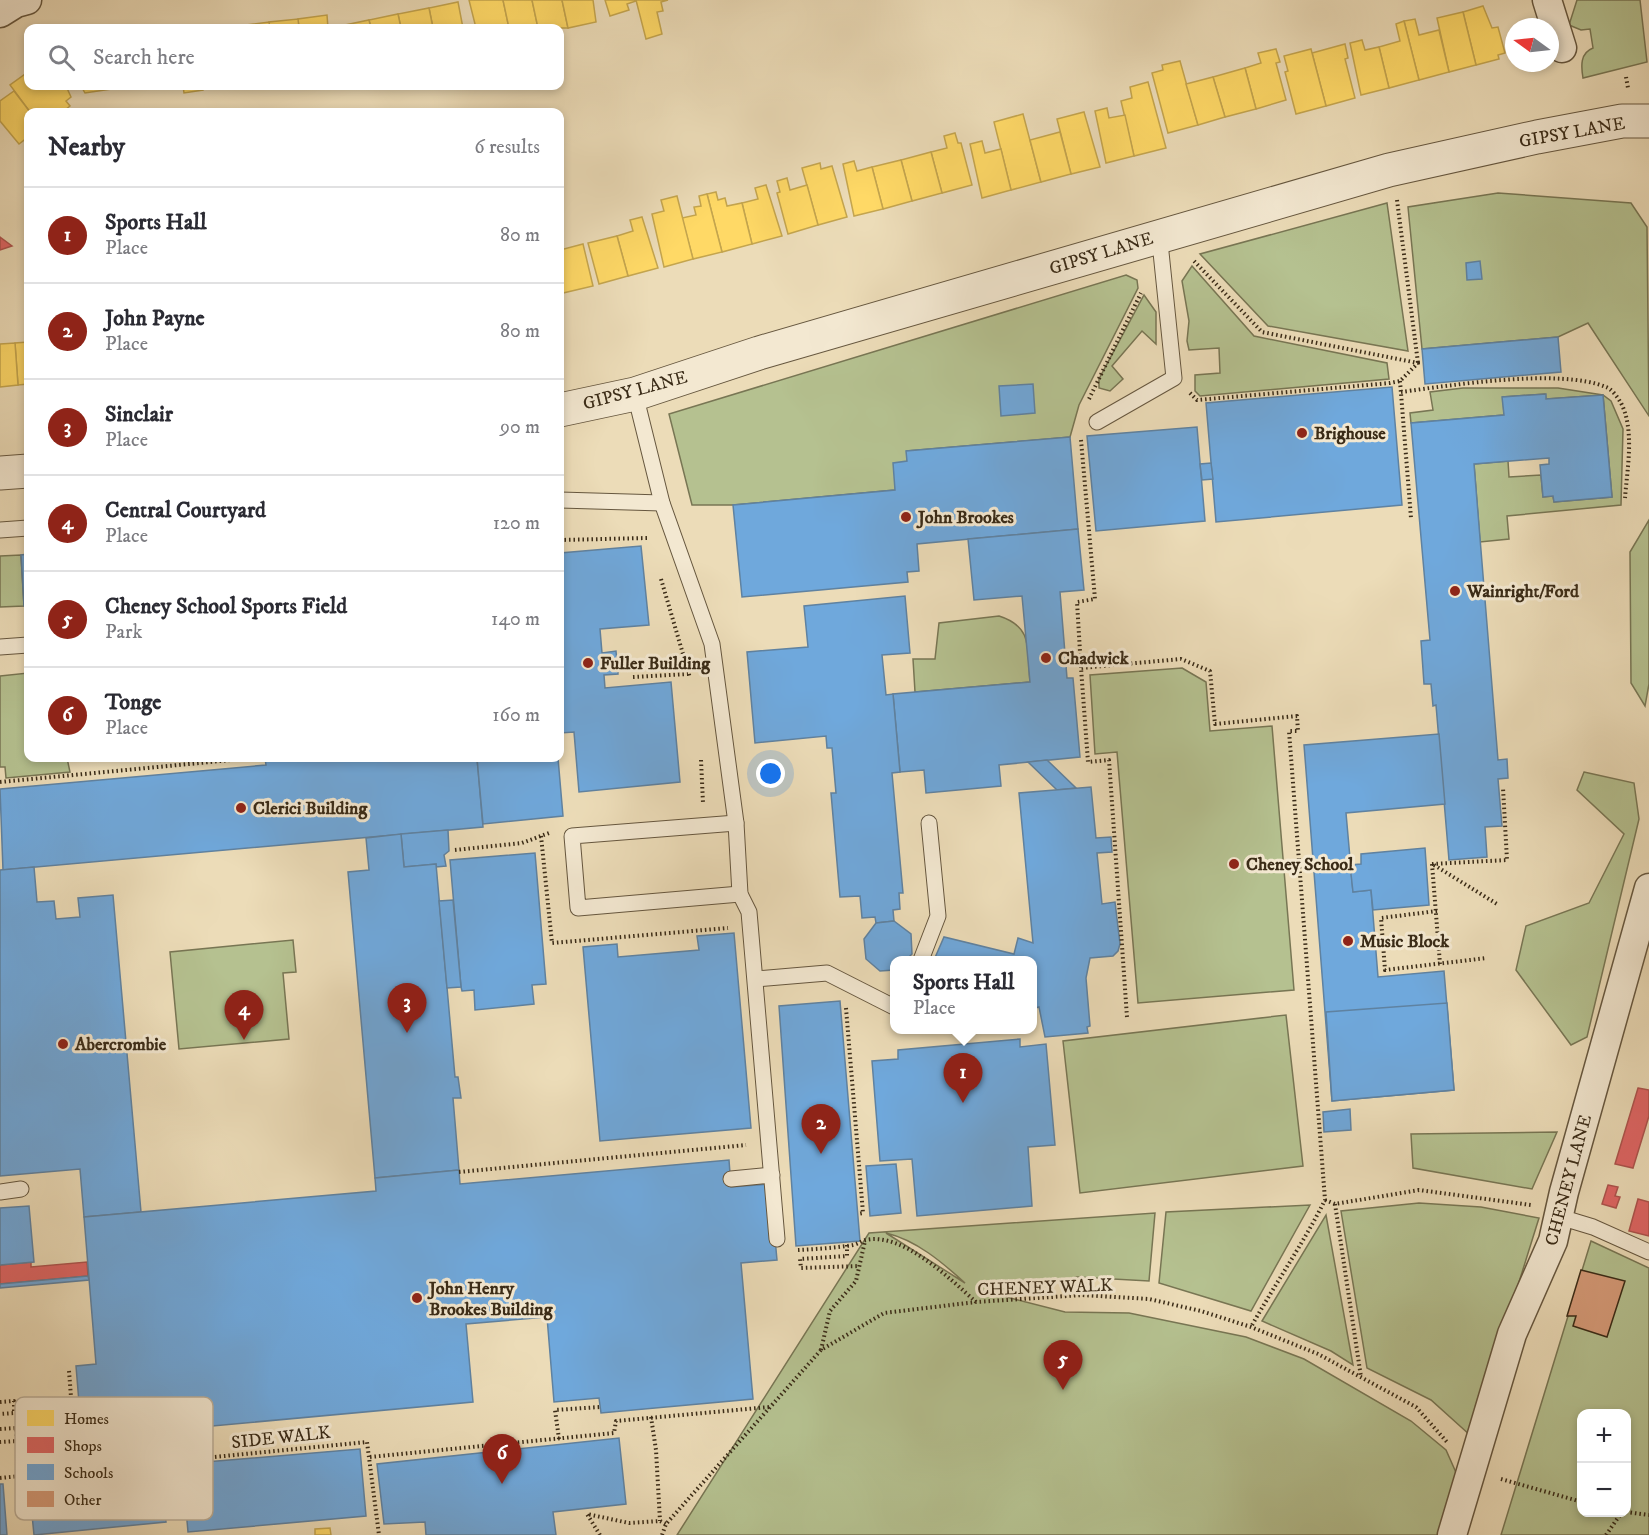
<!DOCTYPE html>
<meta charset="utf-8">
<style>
:root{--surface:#fff;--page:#f2f2f3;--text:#2b2b33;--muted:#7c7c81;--line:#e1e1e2;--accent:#8f2418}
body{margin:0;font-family:"IM FELL DW Pica",serif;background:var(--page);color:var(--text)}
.controls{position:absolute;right:18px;bottom:18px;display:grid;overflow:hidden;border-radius:12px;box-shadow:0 3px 9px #0003}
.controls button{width:54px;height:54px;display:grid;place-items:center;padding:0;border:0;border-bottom:2px solid var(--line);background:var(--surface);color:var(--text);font:30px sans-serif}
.compass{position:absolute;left:1505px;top:18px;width:54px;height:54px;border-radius:50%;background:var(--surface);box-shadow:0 3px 9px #0003;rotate:285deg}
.you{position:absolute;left:771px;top:774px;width:21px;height:21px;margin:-15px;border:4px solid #fff;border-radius:50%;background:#1a73e8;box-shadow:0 0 0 9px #1a73e833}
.badge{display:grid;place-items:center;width:39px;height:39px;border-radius:50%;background:var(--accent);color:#fff;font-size:20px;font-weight:700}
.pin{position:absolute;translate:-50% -50px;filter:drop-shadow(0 2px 3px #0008)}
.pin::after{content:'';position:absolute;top:32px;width:21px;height:18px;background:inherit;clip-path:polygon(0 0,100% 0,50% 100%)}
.popup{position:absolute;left:890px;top:956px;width:147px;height:78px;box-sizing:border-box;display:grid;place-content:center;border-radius:12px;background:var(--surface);filter:drop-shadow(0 2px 4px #0005);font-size:20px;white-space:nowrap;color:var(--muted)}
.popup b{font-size:22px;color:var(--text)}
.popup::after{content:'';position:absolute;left:50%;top:100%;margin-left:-12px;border:12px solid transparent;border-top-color:var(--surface)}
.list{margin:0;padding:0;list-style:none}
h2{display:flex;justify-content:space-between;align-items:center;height:78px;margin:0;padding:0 24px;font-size:26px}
h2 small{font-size:20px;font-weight:400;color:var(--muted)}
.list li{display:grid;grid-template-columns:39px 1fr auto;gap:18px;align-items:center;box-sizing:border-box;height:96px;padding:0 24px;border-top:2px solid var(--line)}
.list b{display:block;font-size:22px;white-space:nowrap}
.list p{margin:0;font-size:20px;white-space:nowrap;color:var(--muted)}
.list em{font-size:20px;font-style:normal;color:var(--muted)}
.icon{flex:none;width:33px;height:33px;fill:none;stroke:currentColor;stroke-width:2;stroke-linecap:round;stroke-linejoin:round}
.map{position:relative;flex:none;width:1649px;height:1535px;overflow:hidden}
.search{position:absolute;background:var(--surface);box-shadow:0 3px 9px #0003;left:24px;top:24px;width:540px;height:66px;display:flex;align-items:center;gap:15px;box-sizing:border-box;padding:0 21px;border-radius:12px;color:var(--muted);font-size:22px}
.panel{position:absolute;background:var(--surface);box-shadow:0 3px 9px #0003;left:24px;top:108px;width:540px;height:654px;border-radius:12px}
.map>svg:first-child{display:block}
</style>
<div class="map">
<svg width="1649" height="1535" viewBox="0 0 1649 1535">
<rect width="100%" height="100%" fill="#ecdcb8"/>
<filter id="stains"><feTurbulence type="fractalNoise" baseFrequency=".00333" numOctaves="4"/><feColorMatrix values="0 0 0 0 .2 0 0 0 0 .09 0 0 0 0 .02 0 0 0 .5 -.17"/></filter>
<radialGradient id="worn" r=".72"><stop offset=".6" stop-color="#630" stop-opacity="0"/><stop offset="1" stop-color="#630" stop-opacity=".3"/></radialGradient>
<g fill="#b5c190" stroke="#787654" stroke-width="1.5" fill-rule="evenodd">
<path d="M1577,0H1640L1647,62L1583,78C1581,66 1580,53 1593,48L1590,29L1581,30L1569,25Z"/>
<polygon points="1498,193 1631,203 1647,227 1649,416 1588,323 1558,337 1422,349 1408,207"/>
<polygon points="1387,203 1408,351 1268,326 1200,254"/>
<polygon points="1192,266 1254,336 1387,363 1389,379 1200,396 1195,391 1195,375 1220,373 1219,348 1189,350 1187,341 1189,321 1182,281"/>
<polygon points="1126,275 1137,280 1138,288 1079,405 1070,437 907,451 907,461 895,490 733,505 692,505 669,414"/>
<polygon points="1144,295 1156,312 1156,344 1142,331 1112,366 1123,379 1110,391 1099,388 1099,379"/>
<polygon points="1463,388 1558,388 1603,395 1611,401 1623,429 1621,505 1507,516 1509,539 1480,542 1474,464 1508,461 1509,477 1541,475 1543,497 1553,496 1554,502 1612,497 1603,395 1546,399 1545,394 1503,397 1504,415 1411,423 1410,413 1433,410 1430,392"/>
<polygon points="1649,520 1649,684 1645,706 1631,683 1630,552"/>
<polygon points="21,555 24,606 0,607 0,556"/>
<path d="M999,616C1034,627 1027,650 1030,682L915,692L913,659H935L939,623Z"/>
<polygon points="1182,668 1206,682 1210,731 1272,726 1294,990 1138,1003 1117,752 1095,754 1090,675"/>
<polygon points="28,673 28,758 67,758 70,772 6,778 5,767 0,767 0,676"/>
<polygon points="1584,772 1634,783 1639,819 1587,1037 1571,1045 1516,970 1526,926 1589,903 1624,834 1577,790"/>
<polygon points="293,940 296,972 283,973 289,1039 179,1049 170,952"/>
<polygon points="1286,1015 1303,1166 1080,1193 1063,1041"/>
<polygon points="1557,1132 1532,1189 1413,1168 1411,1134"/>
<polygon points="1419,1203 1481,1207 1539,1218 1471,1436 1431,1400 1367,1368 1341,1211"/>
<polygon points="1310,1205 1251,1311 1159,1283 1166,1212"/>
<path d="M1155,1213L1149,1281L1077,1277L1017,1291L991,1293L1065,1312L1129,1313L1246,1337L1304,1359L1411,1421L1446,1450L1458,1477L1440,1535H677L869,1233ZM886,1233C916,1240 942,1262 965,1283Z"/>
<polygon points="1326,1215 1353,1365 1331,1351 1262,1321"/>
<path d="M1591,1241L1649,1268V1535H1501ZM1582,1414H1626V1512H1582Z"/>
</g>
<g fill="#ffd966" stroke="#c4a54e" stroke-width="1.5">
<polygon points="469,0 503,0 509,28 476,28"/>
<polygon points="503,0 532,0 538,28 509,28"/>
<polygon points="532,0 562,0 568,28 538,28"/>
<polygon points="562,0 593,0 596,22 568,28"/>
<polygon points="605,0 636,0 636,1 627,4 629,10 610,16"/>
<polygon points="636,0 668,0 661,2 663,11 657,12 662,34 646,39"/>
<polygon points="458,2 463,28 433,28 429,8"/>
<polygon points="1483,6 1492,28 1498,27 1505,53 1498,55 1499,59 1476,65 1463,12"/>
<polygon points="429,8 433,28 401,28 398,14"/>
<polygon points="1463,12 1476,65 1449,72 1437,18"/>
<polygon points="398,14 401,28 371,28 369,20"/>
<polygon points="327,15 328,28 299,28 298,19"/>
<polygon points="298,19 299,28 270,28 269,22"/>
<polygon points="1415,19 1419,35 1439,30 1449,72 1419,80 1404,21"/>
<polygon points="369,20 371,28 341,28 340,26"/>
<polygon points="1404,21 1419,80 1389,88 1379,47 1400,41 1396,24"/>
<polygon points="269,22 270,28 238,28 238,26"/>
<polygon points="1362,40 1365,50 1379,47 1389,88 1361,95 1350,43"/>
<polygon points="1345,44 1348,58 1345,59 1355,98 1326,106 1312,53"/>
<polygon points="1276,49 1280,62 1276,63 1286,100 1256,109 1245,68 1261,63 1258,53"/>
<polygon points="1311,49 1326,106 1296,114 1285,72 1288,71 1284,56"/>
<polygon points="1180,61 1198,125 1168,133 1152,73 1163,70 1162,65"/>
<polygon points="1245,68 1256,109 1225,117 1213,77"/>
<polygon points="28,72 28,86 66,86 71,97 66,101 70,106 65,110 67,112 30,112 10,85"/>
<polygon points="1213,77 1225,117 1198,125 1186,84"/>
<polygon points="1148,82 1166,148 1134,156 1121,101 1132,98 1130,87"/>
<polygon points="81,86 111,86 111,89 85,93"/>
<polygon points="183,86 203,86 203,90 184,93"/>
<polygon points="14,91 30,112 28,137 19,144 0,121 0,101"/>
<polygon points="1107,108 1109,118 1125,115 1134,156 1106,163 1095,111"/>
<polygon points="1084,112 1100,167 1071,174 1057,119"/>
<polygon points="1023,114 1041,182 1011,190 994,122"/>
<polygon points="1060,132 1071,174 1041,182 1030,140"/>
<polygon points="955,133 958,143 961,143 972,185 942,193 931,152 947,148 944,136"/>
<polygon points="982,141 985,153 1001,149 1011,190 982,198 970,144"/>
<polygon points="931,152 942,193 912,201 901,160"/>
<polygon points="901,160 912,201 883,209 872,167"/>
<polygon points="854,161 857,171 872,167 883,209 854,216 843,164"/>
<polygon points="820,163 821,169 832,166 847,217 818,225 802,168"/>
<polygon points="787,178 790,190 807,185 818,225 788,234 777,193 780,192 777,181"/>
<polygon points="766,185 782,236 752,244 742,203 758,199 755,188"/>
<polygon points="716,192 718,200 725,198 727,206 742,203 752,244 722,252 707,194"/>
<polygon points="707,194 722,252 693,259 682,218 696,215 694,207 701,206 699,196"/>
<polygon points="677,196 693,259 664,267 652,214 664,211 661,200"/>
<polygon points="642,217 658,268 628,276 617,236 633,231 630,220"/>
<polygon points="617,236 628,276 599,284 588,243"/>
<polygon points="583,244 593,286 563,293 560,279 560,250"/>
<polygon points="28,342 28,384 18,385 15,343"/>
<polygon points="15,343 18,385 0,387 0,344"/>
<polygon points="330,1528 331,1535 315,1535 315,1529"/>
</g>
<g fill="#e06666" stroke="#ae544e" stroke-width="1.5">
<polygon points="0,237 12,246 0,250"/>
<polygon points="1638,1088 1649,1090 1649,1116 1633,1168 1615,1164"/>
<polygon points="1608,1185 1618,1187 1615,1196 1620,1197 1616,1208 1602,1204"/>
<polygon points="1638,1199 1649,1202 1649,1236 1629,1231"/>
<polygon points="31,1262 31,1267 87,1262 88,1276 0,1284 0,1265"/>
</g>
<g fill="#6fa8dc" stroke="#5f82a1" stroke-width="1.5">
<polygon points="1480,261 1482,279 1467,280 1466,263"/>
<polygon points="1558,337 1561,372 1425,384 1422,349"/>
<polygon points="1033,384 1035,413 1001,416 999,386"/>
<polygon points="1392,387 1402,505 1216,522 1206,403"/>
<polygon points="1546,394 1546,399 1603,395 1612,497 1554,502 1553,496 1543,497 1540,465 1549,464 1549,458 1474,464 1498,760 1507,759 1508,778 1498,779 1502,826 1485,827 1487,857 1449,860 1436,705 1433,706 1431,684 1424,684 1421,641 1430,640 1411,423 1504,415 1502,397"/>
<polygon points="1197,427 1205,521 1096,531 1087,436"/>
<polygon points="1070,437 1078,529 917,544 919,571 907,572 908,582 742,597 733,505 895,490 893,463 907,461 906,451"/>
<polygon points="1211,463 1213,479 1202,480 1200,464"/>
<polygon points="1078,529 1084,590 1060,592 1067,678 1073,678 1080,757 999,765 1001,786 926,793 924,770 900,772 893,694 1030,682 1022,596 974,600 968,539"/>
<polygon points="641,546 649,625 600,629 602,653 616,651 618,674 604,675 605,688 671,682 680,782 579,792 574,732 560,733 560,553"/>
<polygon points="28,554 28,606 24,606 21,555"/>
<polygon points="905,596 910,653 882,655 886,695 893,694 900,772 892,773 903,893 899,893 900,909 893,910 894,921 876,923 875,917 862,918 860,896 840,897 831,793 836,793 832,748 827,748 826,736 755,743 747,652 808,647 804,606"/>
<polygon points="1439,734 1445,804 1346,813 1353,892 1371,890 1378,977 1444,971 1454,1090 1332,1101 1304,745"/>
<polygon points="265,758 477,758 483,827 3,870 0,789 266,765"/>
<polygon points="477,758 558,758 563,816 483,824"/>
<polygon points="1047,760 1076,788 1057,790 1028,762"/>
<polygon points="1091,787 1096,838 1111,837 1112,852 1097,853 1102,904 1115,902 1120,944 1118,951 1113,956 1090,958 1086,978 1090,1026 1087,1027 1088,1033 1045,1037 1039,1007 1032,1009 1032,960 934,960 944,937 1014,954 1018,938 1033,943 1019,793"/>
<polygon points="448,830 449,851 444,855 446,866 436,867 436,864 404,867 401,834"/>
<polygon points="401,834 404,867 436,864 455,1077 458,1077 461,1098 453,1098 459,1170 375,1178 348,872 369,870 366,838"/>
<polygon points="1425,848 1429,905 1373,910 1371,890 1353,892 1350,865 1361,864 1361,854"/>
<polygon points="535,853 546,984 532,985 534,1004 475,1010 474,990 462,991 461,987 450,860"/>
<polygon points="34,867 37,902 54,901 56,919 80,917 78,898 113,895 141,1212 84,1217 80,1169 0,1176 0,870"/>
<polygon points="453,900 461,987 447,988 439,901"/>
<polygon points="894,921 911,934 912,954 906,960 894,960 894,970 880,971 866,959 864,939 876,923"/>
<polygon points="734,933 751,1128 600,1141 583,947 617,944 618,957 699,950 697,936"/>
<polygon points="840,1001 860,1241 796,1246 779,1006"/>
<polygon points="1447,1003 1454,1090 1332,1101 1326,1012"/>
<polygon points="949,1030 980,1030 979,1033 959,1034"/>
<polygon points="1020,1039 1020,1047 1046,1044 1055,1145 1028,1147 1032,1206 917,1216 912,1159 880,1161 872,1061 898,1059 898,1050"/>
<polygon points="1350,1109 1351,1130 1324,1132 1323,1112"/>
<polygon points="729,1160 731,1187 770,1184 777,1260 741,1263 753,1399 601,1413 599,1398 554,1402 547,1317 466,1324 473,1402 103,1436 101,1426 81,1427 76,1366 96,1364 84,1217 376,1191 375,1178 459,1170 460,1184"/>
<polygon points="896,1164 901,1213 870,1216 866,1166"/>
<polygon points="29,1206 34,1262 0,1265 0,1208"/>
<polygon points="88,1276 89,1280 0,1288 0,1284"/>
<polygon points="619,1438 626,1504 553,1512 556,1535 426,1535 425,1522 384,1524 377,1464"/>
<polygon points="360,1449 366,1516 188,1532 182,1464"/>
<polygon points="161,1471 166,1522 34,1535 29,1484"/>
<polygon points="0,1484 3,1484 7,1535 0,1535"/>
</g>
<polygon fill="#d69b79" stroke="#3a2b17" stroke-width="1.5" points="1581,1270 1625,1281 1607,1337 1573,1326 1576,1316 1567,1316"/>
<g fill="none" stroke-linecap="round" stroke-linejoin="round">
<defs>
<g id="service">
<polyline points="635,394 662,503 712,644 736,823 740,894 749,912 777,1239"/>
<polyline points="1097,422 1174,378 1159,233"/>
<polyline points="560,500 662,503"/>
<polyline points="0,530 28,528"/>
<polyline points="0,647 28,645"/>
<polyline points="736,823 572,836 578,908 740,894"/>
<polyline points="921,960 938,916 929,823"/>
<polyline points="756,979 827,973 894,1007"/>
<polyline points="731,1179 772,1175"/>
<polyline points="0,1192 21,1189"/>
<polyline points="1560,1217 1593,1227 1649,1252"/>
</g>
<g id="minor">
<polyline points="1547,0 1562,48"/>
<polyline points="0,13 16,3 27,0"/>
<polyline points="1452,1535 1512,1334 1553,1241 1564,1192 1649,888"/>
</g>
<g id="tertiary">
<polyline points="560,410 635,394 759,353 1389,170 1537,137 1622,121 1649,121"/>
<polyline points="0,473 28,471"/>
</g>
</defs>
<use href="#service" stroke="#66573f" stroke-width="17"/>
<use href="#minor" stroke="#66573f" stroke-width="31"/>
<use href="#tertiary" stroke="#66573f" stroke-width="35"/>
<g stroke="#3a2b17" stroke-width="4" stroke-dasharray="1.5 3" stroke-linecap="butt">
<polyline points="1626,77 1628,88"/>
<polyline points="1397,200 1418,363"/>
<polyline points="1400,381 1411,518"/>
<path d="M1401,392C1453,385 1560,368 1606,387C1612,389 1618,398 1621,403C1635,430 1627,470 1625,498"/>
<polyline points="1190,393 1197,400 1390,383 1400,381 1418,363 1262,332 1194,261"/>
<polyline points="1089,399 1141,293"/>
<polyline points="1081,440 1095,599 1077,602 1081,668"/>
<polyline points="560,540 647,538"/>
<polyline points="661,579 690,678"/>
<polyline points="633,677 688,674"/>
<polyline points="701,760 703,803"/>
<polyline points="0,782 252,758"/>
<polyline points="541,836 552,943 728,928"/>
<polyline points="455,850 522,843 549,833"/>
<polyline points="1432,864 1507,860 1503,788"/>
<polyline points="1432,864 1440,964"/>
<polyline points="1434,865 1497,904"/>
<polyline points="1437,911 1381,918 1385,970 1487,958"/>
<polyline points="846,1008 863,1213 858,1214"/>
<path d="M1127,1017L1109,760L1088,762L1081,668L1181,659L1210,671L1215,724L1297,716L1298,731H1289L1325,1200C1303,1244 1275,1284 1251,1327"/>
<polyline points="459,1172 746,1145"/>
<polyline points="1325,1200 1335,1204 1419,1190 1531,1205"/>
<polyline points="1335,1204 1361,1377"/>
<polyline points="847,1245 847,1256 800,1259 801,1268 859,1266"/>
<path d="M798,1250C816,1249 835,1248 853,1245C858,1244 861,1241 866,1240C903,1232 950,1279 976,1302"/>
<polyline points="821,1350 830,1311 856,1281 865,1241"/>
<polyline points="69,1371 74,1436"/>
<polyline points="0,1402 14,1401 14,1413 0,1414"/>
<polyline points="651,1417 656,1450 660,1521"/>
<polyline points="0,1429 16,1428 17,1441 0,1442"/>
<polyline points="559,1439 555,1410 600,1407"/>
<polyline points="370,1457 614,1433 616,1421 769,1407"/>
<polyline points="0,1478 367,1442 379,1535"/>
<polyline points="1501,1479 1582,1502"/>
<polyline points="1626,1512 1649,1515"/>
<polyline points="600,1535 587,1514 629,1523 660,1521 666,1524"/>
<polyline points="662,1535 666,1524 821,1350 884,1313 976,1302 1082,1295 1149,1299 1201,1311 1251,1327 1318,1354 1416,1407 1447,1442"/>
<polyline points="1606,1535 1622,1512"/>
</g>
<use href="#service" stroke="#f3e8d1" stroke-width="15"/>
<use href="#minor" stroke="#f3e8d1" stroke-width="28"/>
<use href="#tertiary" stroke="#f3e8d1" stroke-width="33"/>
</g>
<g fill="#8f2418" stroke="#f3e8d1" stroke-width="2">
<circle cx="1302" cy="433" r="6"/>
<circle cx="906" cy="517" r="6"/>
<circle cx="1455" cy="591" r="6"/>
<circle cx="1046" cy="658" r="6"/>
<circle cx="588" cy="663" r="6"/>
<circle cx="241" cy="808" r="6"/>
<circle cx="1234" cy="864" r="6"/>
<circle cx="1348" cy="941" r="6"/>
<circle cx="63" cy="1044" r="6"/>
<circle cx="417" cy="1298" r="6"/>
</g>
<g text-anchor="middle" stroke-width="6" stroke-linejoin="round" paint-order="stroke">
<g font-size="18" fill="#3a2b17" stroke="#f3e8d1">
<text transform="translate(1572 132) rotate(-10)" y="6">GIPSY LANE</text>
<text transform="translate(1101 253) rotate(-17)" y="6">GIPSY LANE</text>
<text transform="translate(635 390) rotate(-15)" y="6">GIPSY LANE</text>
<text transform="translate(1568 1180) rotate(-75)" y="6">CHENEY LANE</text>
<text transform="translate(1045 1287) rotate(-2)" y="6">CHENEY WALK</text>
<text transform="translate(281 1437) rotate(-6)" y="6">SIDE WALK</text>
</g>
<g font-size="18" font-weight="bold" fill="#3a2b17" stroke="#f3e8d1" text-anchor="start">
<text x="1314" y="439">Brighouse</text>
<text x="918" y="523">John Brookes</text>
<text x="1467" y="597">Wainright/Ford</text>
<text x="1058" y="664">Chadwick</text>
<text x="600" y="669">Fuller Building</text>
<text x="253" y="814">Clerici Building</text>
<text x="1246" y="870">Cheney School</text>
<text x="1360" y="947">Music Block</text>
<text x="75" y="1050">Abercrombie</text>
<text x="429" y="1294">John Henry<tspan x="429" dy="21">Brookes Building</tspan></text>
</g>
</g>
<rect x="15" y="1397" width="198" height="123" rx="9" fill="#f3e8d1" stroke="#bcaf99" stroke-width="1.5"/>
<rect x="27" y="1410" width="27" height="16" fill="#ffd966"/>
<rect x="27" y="1437" width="27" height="16" fill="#e06666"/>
<rect x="27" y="1464" width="27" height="16" fill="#6fa8dc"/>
<rect x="27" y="1491" width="27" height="16" fill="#d69b79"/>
<g font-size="16" fill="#3a2b17">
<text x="64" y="1424">Homes</text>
<text x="64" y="1451">Shops</text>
<text x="64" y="1478">Schools</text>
<text x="64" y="1505">Other</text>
</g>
<rect width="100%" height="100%" filter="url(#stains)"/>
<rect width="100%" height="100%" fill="url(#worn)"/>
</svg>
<div class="controls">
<button>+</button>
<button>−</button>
</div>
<svg class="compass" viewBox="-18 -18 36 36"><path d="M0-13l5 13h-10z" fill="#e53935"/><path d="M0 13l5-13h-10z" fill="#7c7c81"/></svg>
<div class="you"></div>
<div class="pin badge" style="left:963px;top:1103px">1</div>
<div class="popup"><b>Sports Hall</b>Place</div>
<div class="pin badge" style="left:821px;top:1154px">2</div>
<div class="pin badge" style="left:407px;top:1033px">3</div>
<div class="pin badge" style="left:244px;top:1040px">4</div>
<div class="pin badge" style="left:1063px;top:1390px">5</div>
<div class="pin badge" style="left:502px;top:1484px">6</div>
<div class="search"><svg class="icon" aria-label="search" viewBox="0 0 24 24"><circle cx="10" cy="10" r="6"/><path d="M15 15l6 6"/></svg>Search here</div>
<section class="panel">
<h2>Nearby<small>6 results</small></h2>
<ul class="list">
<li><span class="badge">1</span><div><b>Sports Hall</b><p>Place</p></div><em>80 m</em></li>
<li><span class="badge">2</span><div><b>John Payne</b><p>Place</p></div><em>80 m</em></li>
<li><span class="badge">3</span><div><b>Sinclair</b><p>Place</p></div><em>90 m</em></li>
<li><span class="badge">4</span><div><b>Central Courtyard</b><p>Place</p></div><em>120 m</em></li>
<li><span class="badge">5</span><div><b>Cheney School Sports Field</b><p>Park</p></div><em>140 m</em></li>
<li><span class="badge">6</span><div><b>Tonge</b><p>Place</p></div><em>160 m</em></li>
</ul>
</section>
</div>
